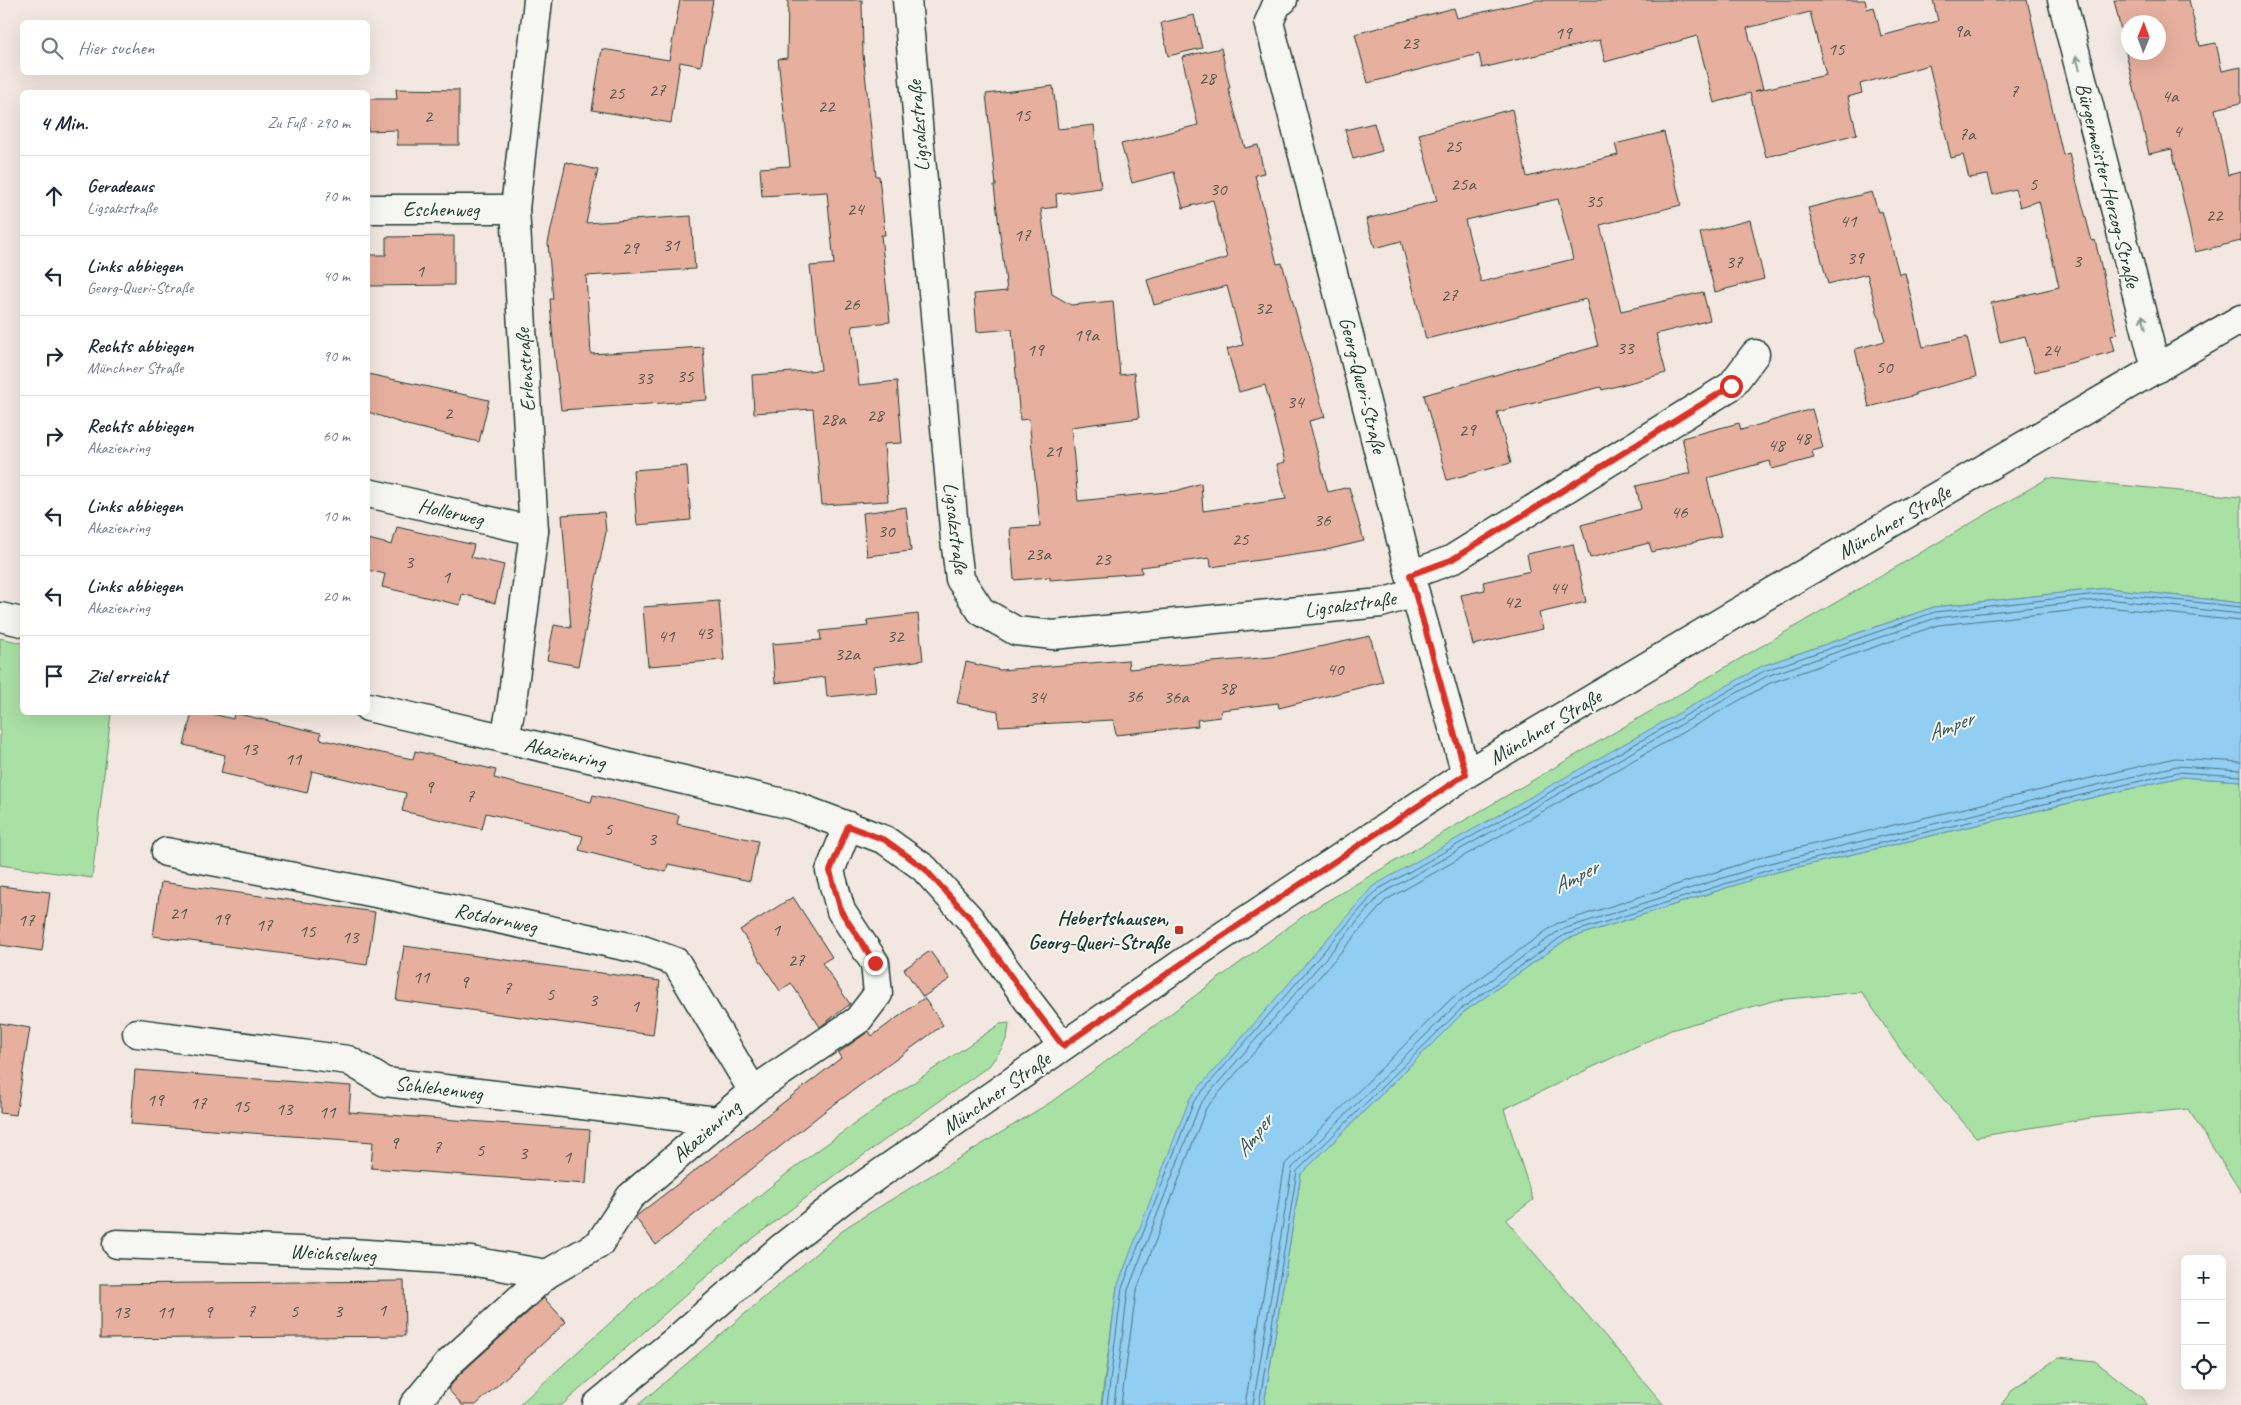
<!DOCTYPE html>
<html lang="de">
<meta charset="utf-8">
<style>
:root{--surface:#fff;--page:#f2f2f3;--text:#1f2937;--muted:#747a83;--line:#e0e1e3}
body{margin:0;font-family:Caveat,sans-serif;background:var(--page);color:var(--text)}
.controls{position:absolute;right:15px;bottom:15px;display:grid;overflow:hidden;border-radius:8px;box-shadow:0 5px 20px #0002}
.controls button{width:45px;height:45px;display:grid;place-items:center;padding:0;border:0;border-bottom:1px solid var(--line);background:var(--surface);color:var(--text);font:25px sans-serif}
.compass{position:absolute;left:2121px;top:15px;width:45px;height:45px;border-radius:50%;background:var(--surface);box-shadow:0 5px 20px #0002;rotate:1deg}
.stop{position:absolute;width:15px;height:15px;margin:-11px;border:4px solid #d93025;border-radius:50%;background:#fff}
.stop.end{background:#d93025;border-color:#fff;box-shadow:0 1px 5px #0008}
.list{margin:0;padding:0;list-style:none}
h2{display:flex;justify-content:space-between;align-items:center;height:65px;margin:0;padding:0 20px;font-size:21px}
h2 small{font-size:16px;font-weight:400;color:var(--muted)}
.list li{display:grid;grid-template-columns:32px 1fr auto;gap:15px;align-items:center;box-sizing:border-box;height:80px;padding:0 20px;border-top:1px solid var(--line)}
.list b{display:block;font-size:19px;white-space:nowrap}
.list p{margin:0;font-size:16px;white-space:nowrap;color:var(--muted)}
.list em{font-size:16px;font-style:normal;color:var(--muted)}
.icon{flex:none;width:28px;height:28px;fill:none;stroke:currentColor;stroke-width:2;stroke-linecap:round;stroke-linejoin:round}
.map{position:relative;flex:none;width:2241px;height:1405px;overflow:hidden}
.search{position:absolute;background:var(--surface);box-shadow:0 5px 20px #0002;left:20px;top:20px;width:350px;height:55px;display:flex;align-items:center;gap:12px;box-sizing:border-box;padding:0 18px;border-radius:8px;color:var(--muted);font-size:19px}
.panel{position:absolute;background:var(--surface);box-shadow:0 5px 20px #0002;left:20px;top:90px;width:350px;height:625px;border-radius:8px}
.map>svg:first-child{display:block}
</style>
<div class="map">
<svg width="2241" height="1405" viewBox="0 0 2241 1405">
<rect width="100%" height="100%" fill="#f3e8e1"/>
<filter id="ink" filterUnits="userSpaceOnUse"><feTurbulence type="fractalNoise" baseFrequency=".02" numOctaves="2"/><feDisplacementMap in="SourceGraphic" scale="10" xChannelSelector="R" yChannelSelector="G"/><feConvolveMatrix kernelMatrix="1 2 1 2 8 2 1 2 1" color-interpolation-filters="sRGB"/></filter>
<g filter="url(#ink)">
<g fill="#a9e1a5" stroke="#648f6c">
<polygon points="2048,478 2241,497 2241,603 2107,588 1934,607 1762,666 1117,1287 1101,1405 638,1405 848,1226 1051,1102 1310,911"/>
<polygon points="0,638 22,643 22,712 111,713 92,878 0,865"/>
<polygon points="2180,777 2241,781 2241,1192 2188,1109 2090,1118 1976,1137 1900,1049 1862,992 1776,1000 1671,1030 1504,1109 1533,1200 1506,1220 1664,1405 1264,1405 1301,1174 1464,1012 1567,939 1773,873"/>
<path d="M1009,1023C1009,1040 1000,1052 989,1066L837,1174L725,1260L562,1405H519C607,1325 695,1245 789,1172C857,1120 929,1072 1000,1024Z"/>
<polygon points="2059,1357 2095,1361 2141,1397 2147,1405 2001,1405 2013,1389"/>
</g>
<polygon fill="#92cdf2" stroke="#6493a6" points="2107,588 2241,603 2241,781 2180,777 1773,873 1567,939 1464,1012 1301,1174 1264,1405 1102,1405 1117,1287 1190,1098 1373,886 1762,666 1934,607"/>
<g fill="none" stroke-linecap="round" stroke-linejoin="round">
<g stroke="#4d7780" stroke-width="1">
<polyline points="1107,1405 1122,1288 1194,1101 1377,890 1764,671 1935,612 2107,593 2241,607"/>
<polyline points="1114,1405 1128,1290 1200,1104 1381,894 1767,676 1936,618 2107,599 2241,614"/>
<polyline points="1121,1405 1136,1292 1206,1108 1386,900 1770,683 1938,625 2107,607 2241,621"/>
<polyline points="1245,1405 1285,1164 1451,999 1556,924 1768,855 2175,758 2241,762"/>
<polyline points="1253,1405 1292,1168 1457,1004 1560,930 1770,863 2177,766 2241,770"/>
<polyline points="1259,1405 1297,1171 1461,1009 1564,935 1772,869 2178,772 2241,776"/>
</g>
</g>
<g fill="#e7af9e" stroke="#1f3d34" fill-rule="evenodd">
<polygon points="680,0 713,0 701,66 680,62 671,123 592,110 602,49 669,60"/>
<polygon points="788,0 862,0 863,54 876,176 879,176 885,235 881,235 890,322 852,326 859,385 897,381 902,443 884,444 888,501 822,505 813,409 754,413 752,375 821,370 810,266 834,264 827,192 762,196 760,168 790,166 778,59 787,58"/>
<path d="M1536,0H1865L1867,9L1874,7L1881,36L1938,21L1933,0H2027L2063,155L2069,153L2092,241L2095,240L2117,334L2111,336L2115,351L2035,372L2025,336L2000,342L1991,303L2059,287L2039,201L2020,207L2015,189L1993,195L1988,175L1969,178L1963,155L1951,158L1929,65L1860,84L1862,93L1848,97L1857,134L1766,157L1750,93L1714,103L1697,36L1605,62L1600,40L1482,68L1479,54L1368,83L1355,34L1454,8L1457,18ZM1810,12L1826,75L1755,91L1763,89L1747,28Z"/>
<path d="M2114,0H2189L2200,46L2216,43L2222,71L2241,67V103L2215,109L2228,175L2241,172V241L2195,252L2172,149L2149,154ZM2128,22H2158V52H2128Z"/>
<polygon points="1194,15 1202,48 1168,56 1161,23"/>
<polygon points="1221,48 1230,88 1228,88 1245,148 1258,145 1264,173 1255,175 1277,264 1282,263 1325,417 1309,421 1328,492 1349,487 1364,541 1322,551 1211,567 1210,558 1141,567 1142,573 1050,580 1050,577 1014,580 1010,528 1040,526 1029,419 1020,420 1012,329 977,332 974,294 1007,291 994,186 996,186 986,94 1053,86 1058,129 1094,125 1101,188 1056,194 1057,207 1041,209 1052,294 1071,305 1113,301 1120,375 1134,373 1139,418 1071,427 1078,501 1176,491 1201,483 1203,511 1286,499 1277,464 1285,462 1265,385 1239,392 1227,349 1243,345 1227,286 1154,305 1147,280 1227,258 1213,200 1183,208 1174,172 1132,183 1121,144 1198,125 1182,57"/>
<polygon points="396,89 459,90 459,145 397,145 397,130 368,131 368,99 397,99"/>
<path d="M1512,109L1527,177L1618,155L1615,144L1664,132L1681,205L1600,225L1621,311L1703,292L1710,320L1656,334L1666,373L1602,390L1601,387L1497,412L1511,463L1447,480L1424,395L1598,346L1586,299L1426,339L1401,241L1375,248L1366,219L1437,201L1419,134ZM1558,199L1573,259L1481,282L1465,220Z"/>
<polygon points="1374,123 1382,151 1353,159 1345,130"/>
<polygon points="566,162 598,170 586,223 691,216 695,269 586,276 591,354 703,347 707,400 561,410 552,330 550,299 553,299 548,243"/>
<polygon points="1872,192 1878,212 1882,211 1899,274 1905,273 1923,347 1967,337 1976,377 1915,393 1916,395 1869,407 1855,349 1885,341 1867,274 1828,284 1808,208"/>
<polygon points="1750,220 1764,279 1715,292 1700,233"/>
<polygon points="454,236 454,285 368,286 368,255 386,255 386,237"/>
<polygon points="368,374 489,400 479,442 407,425 368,412"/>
<polygon points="1812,409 1823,448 1812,451 1814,458 1772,469 1770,461 1707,478 1721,536 1652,552 1649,543 1590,558 1581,525 1641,509 1636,486 1691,473 1682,438 1739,423 1741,430"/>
<polygon points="687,466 691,520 637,525 633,470"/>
<polygon points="906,507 911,551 867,556 863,513"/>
<polygon points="604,512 606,532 578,666 547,660 554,625 571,628 562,515"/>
<polygon points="397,527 474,545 471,557 504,565 495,603 462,594 460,605 382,587 385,574 368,570 368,539 392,545"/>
<polygon points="1573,544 1586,602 1539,613 1543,629 1473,645 1461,595 1485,590 1483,582 1530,571 1527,554"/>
<polygon points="719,601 724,660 648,666 643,607"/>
<polygon points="918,614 923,660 873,667 876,692 827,697 825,677 775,683 772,644 821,640 820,631 868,626 867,620"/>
<polygon points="1370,636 1383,682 1279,708 1278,703 1222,710 1220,717 1197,720 1198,726 1116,735 1113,720 999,726 998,711 957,703 966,662 1000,670 1128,660 1129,669 1272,657"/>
<polygon points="192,712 204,712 233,719 234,713 321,733 320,739 366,750 413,759 415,751 496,770 494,778 591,802 593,795 679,815 677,824 758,841 750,881 668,864 666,872 602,856 579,850 583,836 486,813 482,829 402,811 406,793 312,771 307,793 221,773 225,755 184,745"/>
<polygon points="161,882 375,912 367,965 153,936"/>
<polygon points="0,886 50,892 42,951 0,945"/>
<polygon points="793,897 832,957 822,963 850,1004 820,1027 791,983 780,991 740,930"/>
<polygon points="404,946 660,981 653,1035 396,1000"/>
<polygon points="930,951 950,979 923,997 904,969"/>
<polygon points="924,998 943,1025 825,1111 656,1245 635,1217 841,1058 838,1053 869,1031 872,1036"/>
<polygon points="0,1023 30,1028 16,1115 0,1113"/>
<polygon points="135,1070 351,1086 349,1112 590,1130 586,1184 371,1168 373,1142 131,1124"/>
<polygon points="404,1281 405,1336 100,1339 100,1284"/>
<polygon points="544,1298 566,1322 476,1405 462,1405 448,1389 460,1374"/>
</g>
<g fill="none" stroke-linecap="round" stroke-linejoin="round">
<defs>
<g id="minor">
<polyline points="907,0 955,540 960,579 981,611 1016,631 1053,635 1381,603 1415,593"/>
<polyline points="1283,0 1277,4 1269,22 1410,575 1466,774"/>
<polyline points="2062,0 2156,369"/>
<polyline points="368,209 515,209"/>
<polyline points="368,493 534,531"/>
<polyline points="1410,575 1451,560 1731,386 1755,354"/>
<polyline points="0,617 22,622"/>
<polyline points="368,707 792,805 885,840 924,868 970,919 1027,999 1063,1046"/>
<polyline points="505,739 512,701 534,531 515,209 538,0"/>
<polyline points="166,852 391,896 643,950 676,962 753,1091"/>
<polyline points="137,1033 348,1060 385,1082 717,1121"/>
<polyline points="117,1244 352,1253 471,1261 547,1274"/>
<polyline points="414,1405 449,1363 547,1274 599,1244 630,1197 753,1091 858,1020 878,994 875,963 841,911 830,871 848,826"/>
</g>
<polyline id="secondary" points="597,1405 676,1340 780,1249 842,1200 1194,955 1466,774 1733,615 2241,319"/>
</defs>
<use href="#minor" stroke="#1f3d34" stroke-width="31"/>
<use href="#secondary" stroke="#1f3d34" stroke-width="31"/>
<use href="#minor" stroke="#f6f6f2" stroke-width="28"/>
<use href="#secondary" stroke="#f6f6f2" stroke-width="28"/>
</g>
<defs><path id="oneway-shaft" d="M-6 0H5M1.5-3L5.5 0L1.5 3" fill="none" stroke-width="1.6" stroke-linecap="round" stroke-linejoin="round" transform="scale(1.25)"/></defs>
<g stroke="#8a9a93">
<use href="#oneway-shaft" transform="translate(2078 63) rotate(-104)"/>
<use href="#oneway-shaft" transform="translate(2144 322) rotate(-104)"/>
</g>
</g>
<g fill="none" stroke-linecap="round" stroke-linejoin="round" filter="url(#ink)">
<polyline stroke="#d93025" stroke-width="6" points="875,963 841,911 830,871 848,826 885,840 924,868 970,918 1027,999 1063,1046 1194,955 1466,774 1410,575 1451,560 1731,386"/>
</g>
<rect fill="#c8321e" stroke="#f6f6f2" stroke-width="2" x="1174" y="925" width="10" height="10" rx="2.5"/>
<g text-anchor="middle" stroke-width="4" stroke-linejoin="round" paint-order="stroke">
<g font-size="19" fill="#515a4e">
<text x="1962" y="37">9a</text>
<text x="1563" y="39">19</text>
<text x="1410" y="49">23</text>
<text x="1836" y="55">15</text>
<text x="1207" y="84">28</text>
<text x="657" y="96">27</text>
<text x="2014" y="97">7</text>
<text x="616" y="99">25</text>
<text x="2170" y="102">4a</text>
<text x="826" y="112">22</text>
<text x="1022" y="121">15</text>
<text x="428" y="122">2</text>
<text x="2177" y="137">4</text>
<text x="1967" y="140">7a</text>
<text x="1453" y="152">25</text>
<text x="1463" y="190">25a</text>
<text x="2033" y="190">5</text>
<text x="1218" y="195">30</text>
<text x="1594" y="207">35</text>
<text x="855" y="215">24</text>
<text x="2214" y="221">22</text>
<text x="1848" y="227">41</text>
<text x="1022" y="241">17</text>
<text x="671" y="251">31</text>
<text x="630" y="254">29</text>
<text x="1855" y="264">39</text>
<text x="2077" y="267">3</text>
<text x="1734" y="268">37</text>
<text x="420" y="277">1</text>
<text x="1449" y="301">27</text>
<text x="851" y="310">26</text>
<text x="1263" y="314">32</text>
<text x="1086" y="341">19a</text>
<text x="1625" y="354">33</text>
<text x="1035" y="356">19</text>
<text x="2051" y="356">24</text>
<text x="1884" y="373">50</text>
<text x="685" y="382">35</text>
<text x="644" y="384">33</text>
<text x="1295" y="408">34</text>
<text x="448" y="419">2</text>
<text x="875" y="421">28</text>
<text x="833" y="425">28a</text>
<text x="1467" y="436">29</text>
<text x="1802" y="444">48</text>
<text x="1776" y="451">48</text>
<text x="1053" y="457">21</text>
<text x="1679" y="518">46</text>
<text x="1322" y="526">36</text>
<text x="886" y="537">30</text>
<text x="1240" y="545">25</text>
<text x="1038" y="560">23a</text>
<text x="1102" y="565">23</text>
<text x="409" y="568">3</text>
<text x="446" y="583">1</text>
<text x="1558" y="594">44</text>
<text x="1512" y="608">42</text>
<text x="704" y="639">43</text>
<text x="666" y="642">41</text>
<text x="895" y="642">32</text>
<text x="847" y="660">32a</text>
<text x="1335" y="675">40</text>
<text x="1227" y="694">38</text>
<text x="1134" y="702">36</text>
<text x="1037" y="703">34</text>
<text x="1176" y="703">36a</text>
<text x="249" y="755">13</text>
<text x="293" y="765">11</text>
<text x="429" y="793">9</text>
<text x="470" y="802">7</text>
<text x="608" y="835">5</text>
<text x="652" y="845">3</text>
<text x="178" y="919">21</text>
<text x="221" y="925">19</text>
<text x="26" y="926">17</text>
<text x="264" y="931">17</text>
<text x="776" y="936">1</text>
<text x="307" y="937">15</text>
<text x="350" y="943">13</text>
<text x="796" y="966">27</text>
<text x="421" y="983">11</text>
<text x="464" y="988">9</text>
<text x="507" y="994">7</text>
<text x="550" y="1000">5</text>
<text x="593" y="1006">3</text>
<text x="635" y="1012">1</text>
<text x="155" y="1106">19</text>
<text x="198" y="1109">17</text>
<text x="241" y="1112">15</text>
<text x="284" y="1115">13</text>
<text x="327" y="1118">11</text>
<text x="394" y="1149">9</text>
<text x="437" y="1153">7</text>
<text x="480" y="1156">5</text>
<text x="523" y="1159">3</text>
<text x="567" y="1163">1</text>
<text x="382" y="1316">1</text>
<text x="251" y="1317">7</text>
<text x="294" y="1317">5</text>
<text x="338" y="1317">3</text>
<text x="121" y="1318">13</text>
<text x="165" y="1318">11</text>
<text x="208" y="1318">9</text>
</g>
<g font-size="21" fill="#1f3d34" stroke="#f6f6f2">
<text transform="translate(918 126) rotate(-95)" y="7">Ligsalzstraße</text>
<text transform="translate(2108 185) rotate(76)" y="7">Bürgermeister-Herzog-Straße</text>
<text x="441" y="216">Eschenweg</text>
<text transform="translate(525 370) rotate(-94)" y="7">Erlenstraße</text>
<text transform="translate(1363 385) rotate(76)" y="7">Georg-Queri-Straße</text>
<text transform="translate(451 512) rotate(13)" y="7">Hollerweg</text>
<text transform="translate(1894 522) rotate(-30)" y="7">Münchner Straße</text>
<text transform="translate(956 528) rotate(83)" y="7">Ligsalzstraße</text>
<text transform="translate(1350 604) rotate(-8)" y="7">Ligsalzstraße</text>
<text transform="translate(1545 727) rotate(-31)" y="7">Münchner Straße</text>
<text transform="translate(565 753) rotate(13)" y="7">Akazienring</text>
<text transform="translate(496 918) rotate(12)" y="7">Rotdornweg</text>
<text transform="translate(439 1088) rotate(7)" y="7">Schlehenweg</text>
<text transform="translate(996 1093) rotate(-35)" y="7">Münchner Straße</text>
<text transform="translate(706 1131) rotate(-41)" y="7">Akazienring</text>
<text transform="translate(333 1253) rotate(3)" y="7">Weichselweg</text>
</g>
<g font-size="21" font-weight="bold" fill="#1f3d34" stroke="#f6f6f2" text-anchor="end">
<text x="1169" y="925">Hebertshausen,<tspan x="1169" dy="24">Georg-Queri-Straße</tspan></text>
</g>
<g font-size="22" font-style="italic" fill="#365a5a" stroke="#f6f6f2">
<text transform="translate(1950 725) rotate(-21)" y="8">Amper</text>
<text transform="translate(1575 876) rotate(-27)" y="8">Amper</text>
<text transform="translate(1253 1135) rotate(-52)" y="8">Amper</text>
</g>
</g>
</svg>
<div class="controls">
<button>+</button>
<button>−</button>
<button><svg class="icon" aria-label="locate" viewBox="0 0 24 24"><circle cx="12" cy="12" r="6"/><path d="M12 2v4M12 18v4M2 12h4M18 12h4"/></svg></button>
</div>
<svg class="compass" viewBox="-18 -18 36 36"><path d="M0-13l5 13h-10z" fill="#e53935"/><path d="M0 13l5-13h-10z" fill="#747a83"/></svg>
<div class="stop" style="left:1731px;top:386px"></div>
<div class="stop end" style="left:875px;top:963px"></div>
<div class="search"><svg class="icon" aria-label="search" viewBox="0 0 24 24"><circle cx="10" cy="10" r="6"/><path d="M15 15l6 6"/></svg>Hier suchen</div>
<section class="panel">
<h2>4 Min.<small>Zu Fuß · 290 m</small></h2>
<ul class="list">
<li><svg class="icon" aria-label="ahead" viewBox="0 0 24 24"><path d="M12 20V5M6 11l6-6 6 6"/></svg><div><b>Geradeaus</b><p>Ligsalzstraße</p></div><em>70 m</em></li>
<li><svg class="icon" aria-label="left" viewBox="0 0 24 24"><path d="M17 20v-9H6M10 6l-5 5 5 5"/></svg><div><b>Links abbiegen</b><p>Georg-Queri-Straße</p></div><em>40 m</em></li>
<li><svg class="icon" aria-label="right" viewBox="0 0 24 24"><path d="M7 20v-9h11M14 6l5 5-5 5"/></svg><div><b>Rechts abbiegen</b><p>Münchner Straße</p></div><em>90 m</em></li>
<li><svg class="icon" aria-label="right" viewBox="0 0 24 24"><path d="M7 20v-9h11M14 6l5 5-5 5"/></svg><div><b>Rechts abbiegen</b><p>Akazienring</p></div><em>60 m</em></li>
<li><svg class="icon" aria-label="left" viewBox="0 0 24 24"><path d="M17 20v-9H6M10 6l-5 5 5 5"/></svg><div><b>Links abbiegen</b><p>Akazienring</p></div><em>10 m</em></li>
<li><svg class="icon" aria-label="left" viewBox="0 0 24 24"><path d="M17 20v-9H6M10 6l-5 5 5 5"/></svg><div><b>Links abbiegen</b><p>Akazienring</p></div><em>20 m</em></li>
<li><svg class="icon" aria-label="arrive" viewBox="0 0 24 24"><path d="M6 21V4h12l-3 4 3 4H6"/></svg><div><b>Ziel erreicht</b></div></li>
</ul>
</section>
</div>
